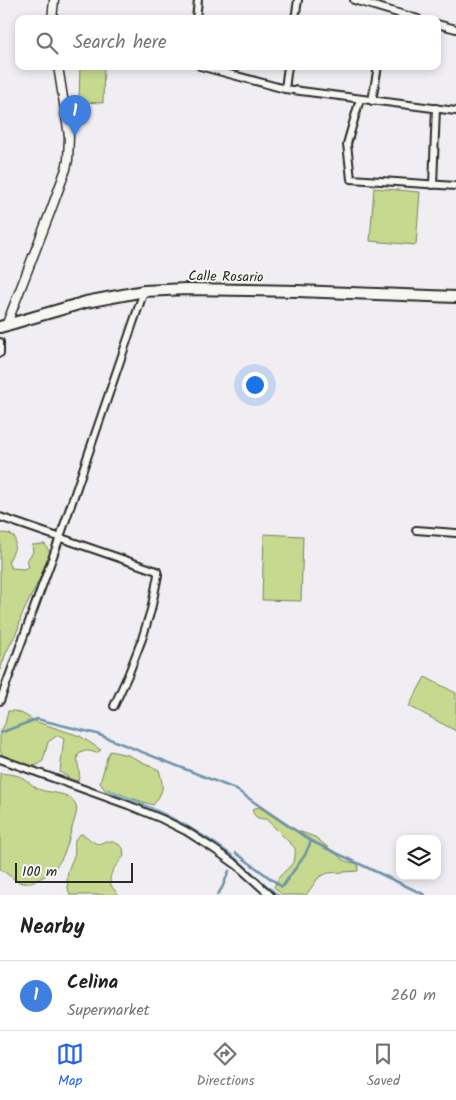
<!DOCTYPE html>
<style>
:root{--surface:#fff;--page:#f6f6f6;--text:#222;--muted:#767676;--line:#e0e0e0;--accent:#2563eb}
body{margin:0;font-family:Kalam,sans-serif;background:var(--page);color:var(--text)}
.controls{position:absolute;right:15px;bottom:15px;display:grid;overflow:hidden;border-radius:10px;box-shadow:0 2px 8px #0003}
.controls button{width:45px;height:45px;display:grid;place-items:center;padding:0;border:0;border-bottom:1px solid var(--line);background:var(--surface);color:var(--text);font:25px sans-serif}
.scale{position:absolute;left:15px;bottom:12px;width:118px;box-sizing:border-box;padding-left:5px;border:2px solid #2b2b2b;border-top:0;font-size:14px;line-height:18px;white-space:nowrap;color:#2b2b2b;-webkit-text-stroke:4px #f6f6f2;paint-order:stroke}
.you{position:absolute;left:254px;top:384px;width:18px;height:18px;margin:-12px;border:4px solid #fff;border-radius:50%;background:#1a73e8;box-shadow:0 0 0 8px #1a73e833}
.badge{display:grid;place-items:center;width:32px;height:32px;border-radius:50%;background:var(--accent);color:#fff;font-size:16px;font-weight:700}
.pin{position:absolute;translate:-50% -41px;filter:drop-shadow(0 1px 2px #0008)}
.pin::after{content:'';position:absolute;top:26px;width:18px;height:15px;background:inherit;clip-path:polygon(0 0,100% 0,50% 100%)}
.list{margin:0;padding:0;list-style:none}
h2{display:flex;justify-content:space-between;align-items:center;height:65px;margin:0;padding:0 20px;font-size:21px}
h2 small{font-size:16px;font-weight:400;color:var(--muted)}
.list li{display:grid;grid-template-columns:32px 1fr auto;gap:15px;align-items:center;box-sizing:border-box;height:70px;padding:0 20px;border-top:1px solid var(--line)}
.list b{display:block;font-size:19px;white-space:nowrap}
.list p{margin:0;font-size:16px;white-space:nowrap;color:var(--muted)}
.list em{font-size:16px;font-style:normal;color:var(--muted)}
.icon{flex:none;width:28px;height:28px;fill:none;stroke:currentColor;stroke-width:2;stroke-linecap:round;stroke-linejoin:round}
.map{position:relative;flex:none;width:456px;height:895px;overflow:hidden}
.search{position:absolute;background:var(--surface);box-shadow:0 2px 8px #0003;left:15px;right:15px;top:15px;height:55px;display:flex;align-items:center;gap:12px;box-sizing:border-box;padding:0 18px;border-radius:10px;color:var(--muted);font-size:19px}
.sheet{height:135px;background:var(--surface)}
nav{display:flex;justify-content:space-around;align-items:center;box-sizing:border-box;height:70px;border-top:1px solid var(--line);background:var(--surface);font-size:14px;color:var(--muted)}
nav a{display:grid;justify-items:center;gap:2px}
nav .on{color:var(--accent)}
.map>svg:first-child{display:block}
</style>
<div class="map">
<svg width="456" height="895" viewBox="0 0 456 895">
<rect width="100%" height="100%" fill="#f1eef3"/>
<filter id="ink" filterUnits="userSpaceOnUse"><feTurbulence type="fractalNoise" baseFrequency=".02" numOctaves="2"/><feDisplacementMap in="SourceGraphic" scale="10" xChannelSelector="R" yChannelSelector="G"/><feConvolveMatrix kernelMatrix="1 2 1 2 8 2 1 2 1" color-interpolation-filters="sRGB"/></filter>
<g filter="url(#ink)">
<g fill="#c6d98e" stroke="#78825c">
<polygon points="80,66 104,66 103,103 79,102"/>
<polygon points="374,188 420,192 416,245 370,241"/>
<path d="M3,533L10,534L15,538C16,547 13,554 8,562L11,568L23,569L29,567L27,560L33,552L32,545L45,544L51,555L21,617L18,629L6,653L0,670V536Z"/>
<polygon points="264,534 303,536 301,601 262,600"/>
<polygon points="425,677 456,693 456,731 409,706"/>
<path d="M8,711H15L21,713L37,722L80,736L101,750L96,753C88,750 84,750 78,755C76,766 82,771 78,781L71,779L60,772L64,738L58,735L48,742L43,761L38,765L32,766L25,764L18,765L6,760L0,751V732L5,724Z"/>
<path d="M110,751L128,755L159,770C164,787 164,791 153,805L134,799L127,800L113,797L108,794L100,783C101,778 103,774 104,769C106,763 106,757 110,751Z"/>
<path d="M0,773C7,774 16,774 23,778C28,781 32,786 38,789C50,794 70,791 76,805C78,813 74,820 72,828C66,849 63,867 41,878C36,881 30,884 23,883C15,882 7,873 0,869Z"/>
<path d="M259,807L290,828L315,837L345,861L358,864V871L328,873L319,877L306,895H282L274,887C276,883 277,879 280,876C289,866 297,864 295,848L266,819C257,819 254,817 252,809Z"/>
<path d="M81,834C90,836 94,849 105,841C112,841 118,843 123,848L124,856C118,864 107,873 111,885C113,889 116,891 118,895H70C66,884 66,874 71,863C72,861 73,858 74,856C77,846 70,841 81,834Z"/>
</g>
<path fill="#9ad8fb" stroke="#6e93a8" d="M108,789C151,806 192,825 230,853C247,866 262,882 279,895C267,892 252,873 241,864C233,857 225,851 217,846C183,822 146,806 108,791Z"/>
<g fill="none" stroke-linecap="round" stroke-linejoin="round">
<g stroke="#6e93a8" stroke-width="2.5">
<polyline points="0,733 37,719 97,734 235,789 311,841 425,895"/>
<polyline points="236,853 282,887 305,855 311,841"/>
<polyline points="217,895 222,888 229,871"/>
</g>
<defs>
<g id="minor">
<polyline points="354,0 418,19"/>
<polyline points="196,19 198,0"/>
<polyline points="295,19 298,0"/>
<polyline points="437,24 456,29"/>
<polyline points="200,66 285,89 456,111"/>
<polyline points="285,89 288,66"/>
<polyline points="360,99 347,144 351,179 456,186"/>
<polyline points="372,101 378,66"/>
<polyline points="433,185 436,108"/>
<polyline points="0,342 0,353"/>
<polyline points="0,517 157,571 158,575 151,610 142,639 129,673 114,706"/>
<polyline points="416,530 456,533"/>
<polyline points="0,701 60,537 144,291"/>
<polyline points="0,759 128,805 162,819 186,831 214,849 238,866 270,895"/>
</g>
<g id="tertiary">
<polyline points="52,19 54,0"/>
<polyline points="6,326 51,210 66,169 68,160 69,136 58,66"/>
</g>
<polyline id="primary" points="0,327 86,302 144,291 187,289 297,291 456,297"/>
</defs>
<use href="#minor" stroke="#2b2b2b" stroke-width="10"/>
<use href="#tertiary" stroke="#2b2b2b" stroke-width="11"/>
<use href="#primary" stroke="#2b2b2b" stroke-width="14"/>
<use href="#minor" stroke="#f6f6f2" stroke-width="6"/>
<use href="#tertiary" stroke="#f6f6f2" stroke-width="8"/>
<use href="#primary" stroke="#f6f6f2" stroke-width="10"/>
</g>
</g>
<g text-anchor="middle" stroke-width="4" stroke-linejoin="round" paint-order="stroke">
<g font-size="14" fill="#2b2b2b" stroke="#f6f6f2">
<text transform="translate(226 276) rotate(1)" y="5">Calle Rosario</text>
</g>
</g>
</svg>
<div class="controls">
<button><svg class="icon" aria-label="layers" viewBox="0 0 24 24"><path d="M12 4l9 5-9 5-9-5zM3 14l9 5 9-5"/></svg></button>
</div>
<div class="scale">100 m</div>
<div class="you"></div>
<div class="pin badge" style="left:75px;top:136px;background:#3f7fe0">1</div>
<div class="search"><svg class="icon" aria-label="search" viewBox="0 0 24 24"><circle cx="10" cy="10" r="6"/><path d="M15 15l6 6"/></svg>Search here</div>
</div>
<section class="sheet">
<h2>Nearby<small></small></h2>
<ul class="list">
<li><span class="badge" style="background:#3f7fe0">1</span><div><b>Celina</b><p>Supermarket</p></div><em>260 m</em></li>
</ul>
</section>
<nav>
<a class="on"><svg class="icon" aria-label="map" viewBox="0 0 24 24"><path d="M3 6l6-2 6 2 6-2v14l-6 2-6-2-6 2zM9 4v14M15 6v14"/></svg>Map</a>
<a><svg class="icon" aria-label="directions" viewBox="0 0 24 24"><path d="M12 3l9 9-9 9-9-9zM9 14v-3h6M13 9l2 2-2 2"/></svg>Directions</a>
<a><svg class="icon" aria-label="saved" viewBox="0 0 24 24"><path d="M7 4h10v16l-5-4-5 4z"/></svg>Saved</a>
</nav>
